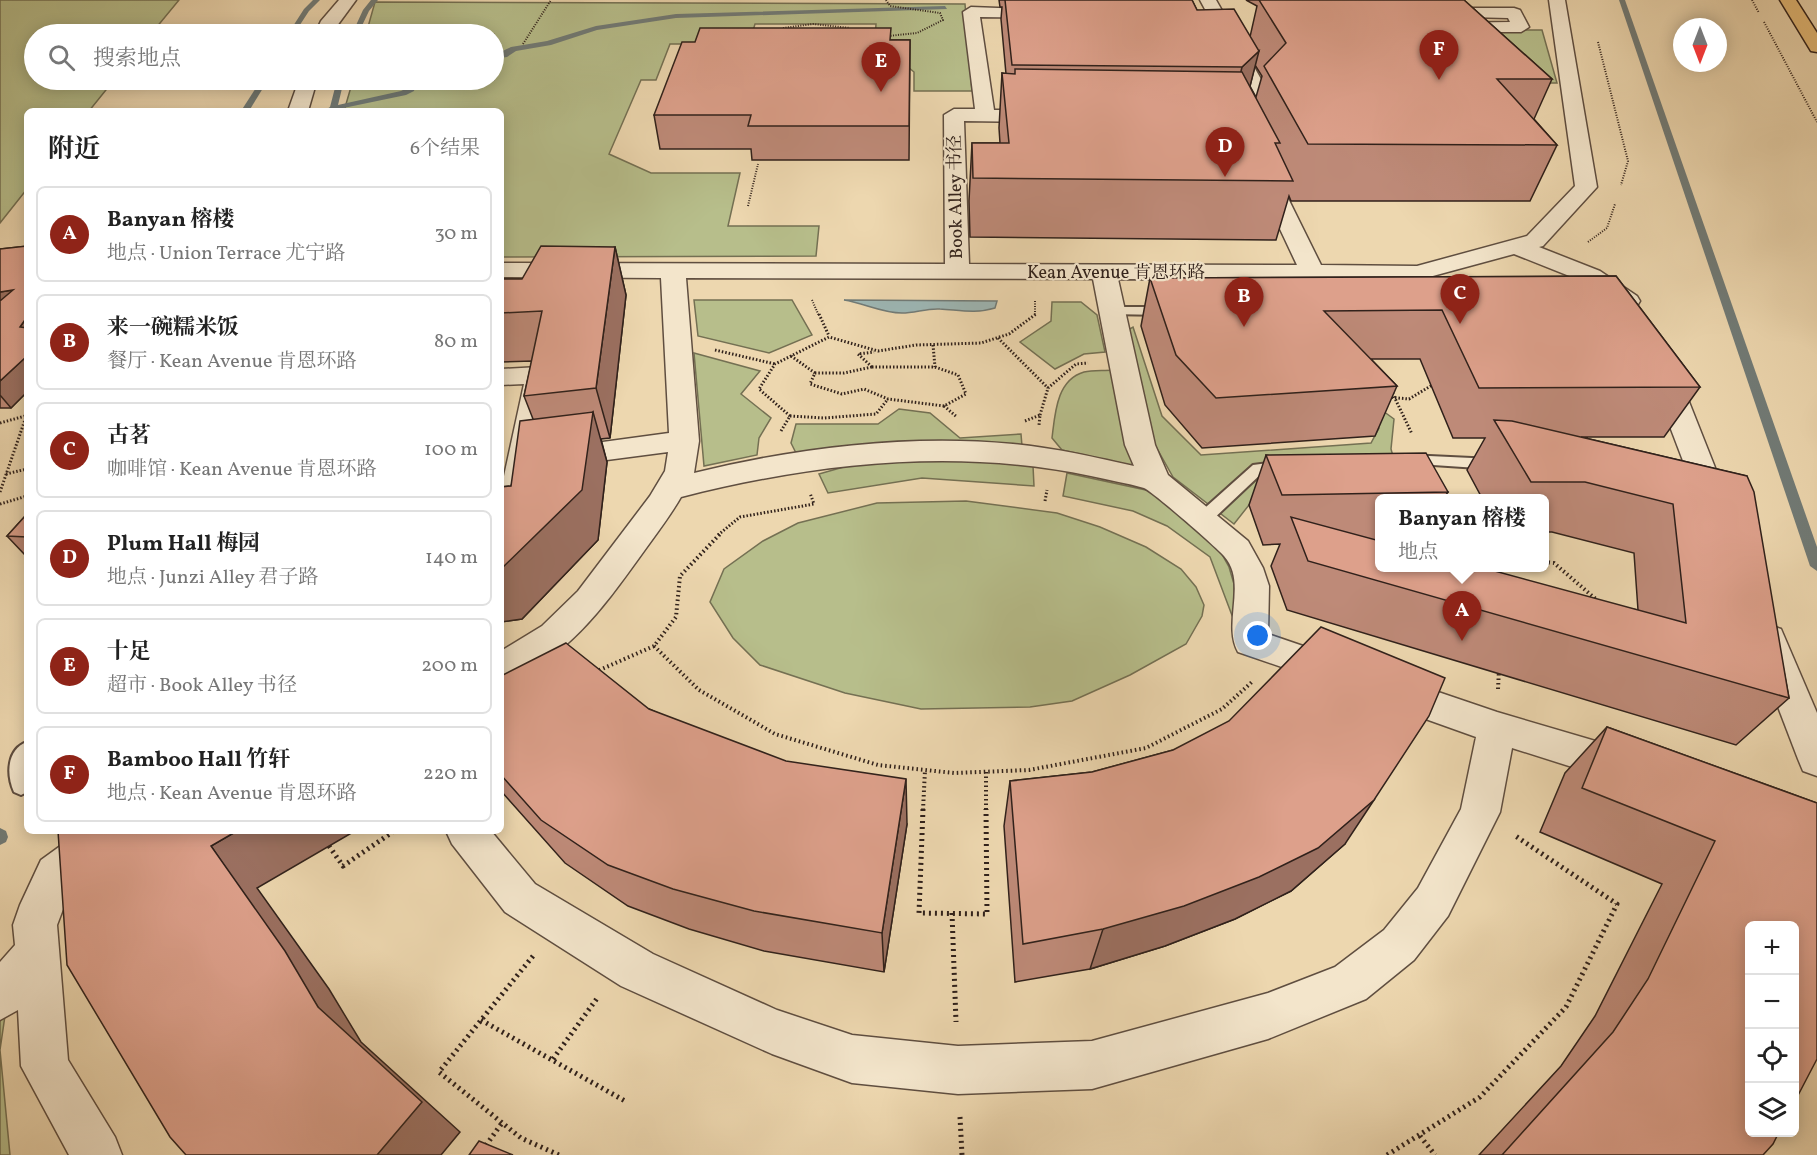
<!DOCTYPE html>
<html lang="zh">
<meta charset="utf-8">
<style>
:root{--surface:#fff;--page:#f2f2f2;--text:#222;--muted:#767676;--line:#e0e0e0;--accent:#8f2418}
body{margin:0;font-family:Vollkorn,"Noto Serif SC",serif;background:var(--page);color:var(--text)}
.controls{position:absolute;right:18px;bottom:18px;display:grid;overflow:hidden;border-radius:9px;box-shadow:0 3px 15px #0003}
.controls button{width:54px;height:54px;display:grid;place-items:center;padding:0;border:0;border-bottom:2px solid var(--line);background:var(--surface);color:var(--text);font:30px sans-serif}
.compass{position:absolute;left:1673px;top:18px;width:54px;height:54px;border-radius:50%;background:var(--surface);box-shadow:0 3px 15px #0003;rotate:180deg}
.you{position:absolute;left:1258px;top:636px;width:21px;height:21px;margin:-15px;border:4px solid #fff;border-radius:50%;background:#1a73e8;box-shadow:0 0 0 9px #1a73e833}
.badge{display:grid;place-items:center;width:39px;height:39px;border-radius:50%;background:var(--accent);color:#fff;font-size:20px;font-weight:700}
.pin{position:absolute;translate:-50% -50px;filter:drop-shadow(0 2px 3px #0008)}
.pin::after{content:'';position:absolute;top:32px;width:21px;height:18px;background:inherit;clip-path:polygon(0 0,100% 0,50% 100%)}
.popup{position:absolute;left:1375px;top:494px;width:174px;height:78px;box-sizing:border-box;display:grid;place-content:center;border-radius:9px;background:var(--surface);filter:drop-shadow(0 2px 4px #0005);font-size:20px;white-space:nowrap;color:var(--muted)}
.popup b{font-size:22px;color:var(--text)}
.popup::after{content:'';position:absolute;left:50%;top:100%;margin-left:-12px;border:12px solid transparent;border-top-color:var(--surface)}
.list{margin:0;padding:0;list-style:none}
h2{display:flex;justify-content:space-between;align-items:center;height:78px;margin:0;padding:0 24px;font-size:26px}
h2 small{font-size:20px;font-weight:400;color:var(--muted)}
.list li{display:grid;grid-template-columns:39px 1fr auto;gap:18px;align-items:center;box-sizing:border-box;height:96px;margin:0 12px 12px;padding:0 12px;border:2px solid var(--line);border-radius:9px}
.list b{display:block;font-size:22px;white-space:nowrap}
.list p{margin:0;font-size:20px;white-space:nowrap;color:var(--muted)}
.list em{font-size:20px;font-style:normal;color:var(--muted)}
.icon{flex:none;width:33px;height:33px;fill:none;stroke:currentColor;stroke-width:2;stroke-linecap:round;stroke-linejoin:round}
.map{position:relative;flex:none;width:1817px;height:1155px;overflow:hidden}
.search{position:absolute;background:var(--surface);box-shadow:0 3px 15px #0003;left:24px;top:24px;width:480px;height:66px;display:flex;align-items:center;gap:15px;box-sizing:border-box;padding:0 21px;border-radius:33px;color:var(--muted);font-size:22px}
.panel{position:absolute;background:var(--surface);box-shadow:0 3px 15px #0003;left:24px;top:108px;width:480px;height:726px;border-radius:9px}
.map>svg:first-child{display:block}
</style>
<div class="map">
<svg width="1817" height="1155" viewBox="0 0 1817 1155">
<rect width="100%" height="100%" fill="#edd7af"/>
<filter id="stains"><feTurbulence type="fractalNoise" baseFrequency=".00333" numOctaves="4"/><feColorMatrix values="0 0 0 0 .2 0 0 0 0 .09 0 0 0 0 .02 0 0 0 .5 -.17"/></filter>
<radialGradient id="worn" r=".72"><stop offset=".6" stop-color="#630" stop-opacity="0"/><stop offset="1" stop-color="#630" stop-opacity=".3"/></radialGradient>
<g fill="#b7be8b" stroke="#747053" stroke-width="1.5">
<polygon points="0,0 179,0 151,34 34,34 34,80 114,80 89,111 27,111 27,189 0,223"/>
<polygon points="375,2 965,4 972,91 914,91 914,72 897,58 874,58 876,24 755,24 749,44 670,44 656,80 641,80 609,154 651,173 740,173 728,226 819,226 816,256 501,257 501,111 344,111 353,80 494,80 494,34 366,34"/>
<polygon points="1425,30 1542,30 1557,83 1510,83"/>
<polygon points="694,300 792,300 812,335 769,353 698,336"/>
<polygon points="1052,302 1081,302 1097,315 1105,352 1084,354 1055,369 1020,342 1051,321"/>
<polygon points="1133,327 1162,416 1201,455 1371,443 1379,428 1351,396 1361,395 1394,419 1391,449 1403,493 1260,491 1234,524 1173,477 1155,445 1126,331"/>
<polygon points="694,353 760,371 741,394 771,418 759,438 757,455 704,466"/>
<path d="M1113,370L1134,466L1062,450L1052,438C1055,415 1056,380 1084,372C1093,370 1104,371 1113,370Z"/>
<polygon points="899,409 930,413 960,438 1021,434 1022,446 796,453 791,443 796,424 878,424"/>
<polygon points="941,458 1033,466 1034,486 922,478 828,493 819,474 847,466"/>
<polygon points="1067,473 1155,492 1219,549 1229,567 1234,584 1236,626 1210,557 1167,526 1133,511 1063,496"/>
<polygon points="966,501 1057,513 1100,527 1146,547 1181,569 1196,587 1204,605 1202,616 1186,644 1130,675 1072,701 1030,707 921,709 845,693 760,665 733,638 710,602 724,569 763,541 798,523 877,503"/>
<polygon points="6,1009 0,1050 10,1155 0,1155 0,1019"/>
</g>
<path fill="#9db7b5" stroke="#717b77" stroke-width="1.5" d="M844,300L997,301L995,308C976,314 959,310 940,309C927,308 915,313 902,313C882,313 864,303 844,300Z"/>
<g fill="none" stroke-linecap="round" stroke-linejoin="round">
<g fill="#717b77" fill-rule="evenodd">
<polygon points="313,0 320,0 309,11 294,34 288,34 304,9"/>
<polygon points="371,0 378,0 369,11 358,34 352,34 363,10"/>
<polygon points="1619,0 1625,0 1817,547 1817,571 1810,566"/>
<polygon points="945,6 947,9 676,18 597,30 551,45 516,51 507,57 494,59 494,55 511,47 547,41 596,26 676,14"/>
<polygon points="261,80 268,80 249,111 241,111"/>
<polygon points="337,80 344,80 338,105 401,91 407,88 410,80 417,80 414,91 406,95 329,111 327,109 330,107"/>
<polygon points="0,828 6,831 8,837 6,842 0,845"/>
</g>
<defs>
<g id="service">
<polygon points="1112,307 1164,307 1170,311 1164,315 1108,314 1106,311"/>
<polygon points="1408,455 1493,459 1500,464 1493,469 1403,463 1401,460"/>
<polygon points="1283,461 1290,466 1288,470 1262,473 1209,523 1197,523 1195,519 1197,515 1253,465"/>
<path d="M27,742V792L21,795L14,792C6,774 7,749 27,742Z"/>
</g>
<g id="minor">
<polygon points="339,0 356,0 331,34 315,34 321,21"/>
<polygon points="1200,0 1216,0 1270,95 1245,122 1230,124 1220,118 1223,114 1233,112 1251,94"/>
<path d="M1549,0H1565L1597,187L1543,246L1539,247L1600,271L1637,296L1640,301L1637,306L1628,308L1619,306L1582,281L1514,254L1418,280L1118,279L1155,445L1168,475L1248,541L1263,568L1269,586L1268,634L1347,661L1352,671L1347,681L1334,685L1238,652C1222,623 1248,583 1224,556C1215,546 1152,491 1144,488C1127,483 1108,480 1091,476C955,447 814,463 681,497C669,518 653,538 639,558C603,608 563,663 501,683V651L542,626L578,591L650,496L665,471L668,452L561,466L551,463L546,456L551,449L669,433L661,278L501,277V263L945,264L944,115L954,109H975L963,12L971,7L1052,10L1054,13L1052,16L1046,18L980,17L994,110H1044L1054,116L1044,122L964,121L969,264L1297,265L1254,174L1258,170H1272L1276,174L1321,265L1417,266L1527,236L1575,186ZM686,278L1093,279L1125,445L1134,466C1094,457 1054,448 1013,444C908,434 796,448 694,473L699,441Z"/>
<polygon points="1434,8 1514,8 1520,10 1529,27 1521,32 1449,32 1443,31 1441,27 1443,23 1510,22 1508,18 1428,16 1426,13 1428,10"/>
<polygon points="299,80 317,80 308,111 288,111"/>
<polygon points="1664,366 1674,368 1678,374 1731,508 1727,516 1716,519 1705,516 1701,508 1650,374 1654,368"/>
<polygon points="539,367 549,369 553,375 526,522 521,530 501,534 501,490 524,384 501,385 501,369"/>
<polygon points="1769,625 1781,629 1817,713 1817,776 1803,771 1798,759 1752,639 1757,629"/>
<polygon points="1391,676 1497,712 1626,750 1640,755 1645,767 1640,779 1626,784 1512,748 1500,812 1448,916 1414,960 1366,999 1268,1039 1092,1089 958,1094 852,1083 772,1054 621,986 505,912 452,844 446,831 491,831 535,884 653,954 777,1010 852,1035 958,1046 1092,1041 1268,993 1335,967 1384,930 1418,888 1461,809 1476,737 1378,702 1373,691 1378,680"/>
<polygon points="81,831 133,831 127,844 71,888 57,925 68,1060 115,1137 122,1155 69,1155 21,1066 18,1010 0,1020 0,962 15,945 13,925 20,905 41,860"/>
</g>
<polygon id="primary" points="1780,0 1796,0 1817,33 1817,52 1811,51"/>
</defs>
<use href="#service" stroke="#5f4e40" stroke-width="4"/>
<use href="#minor" stroke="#5f4e40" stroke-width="3"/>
<use href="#primary" stroke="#30211b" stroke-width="3"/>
<g stroke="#30211b" stroke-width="2" stroke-dasharray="1 1.5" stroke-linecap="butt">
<polyline points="886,0 890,6 940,13 943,20 917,33 888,36"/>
<polyline points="1752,0 1759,13"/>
<polyline points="1764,22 1817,122"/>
<polyline points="783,28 813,24 850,28"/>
<polyline points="1598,42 1628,161 1621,185"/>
<polyline points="523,44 551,0"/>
<polyline points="748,206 758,164"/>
<polyline points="1588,242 1607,228 1615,204"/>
<polyline points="812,300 819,316"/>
<polyline points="1035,301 1035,316"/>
</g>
<g stroke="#30211b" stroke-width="3" stroke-dasharray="1.5 2" stroke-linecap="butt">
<polyline points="819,314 829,336"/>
<polyline points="998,338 1048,388"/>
<polyline points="933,345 935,367"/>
<polyline points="715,350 775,364"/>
<polyline points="791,356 815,373"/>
<polygon points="872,367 935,367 958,375 966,394 944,406 888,399 864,389 842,394 810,384 815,373 844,373"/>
<polyline points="872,367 858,354 874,352"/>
<polyline points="1391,390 1412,434"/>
<polyline points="1388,397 1409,399 1434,384"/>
<polyline points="944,406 957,417"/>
<polyline points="1040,415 1048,388 1076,364 1088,363"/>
<polyline points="790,416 759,389 775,364 829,337 878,351 916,345 981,343 1009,334 1036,314"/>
<polyline points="1025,421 1040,415 1039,425"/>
<polyline points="0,423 25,416"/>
<polyline points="781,431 790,416 824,418 876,414 888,399"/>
<polyline points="6,474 27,469"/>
<polyline points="0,492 27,414"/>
<polyline points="1045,501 1047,490"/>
<polyline points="0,504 27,496"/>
<polyline points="718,535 740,517 814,504 810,493"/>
</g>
<g stroke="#30211b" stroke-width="4" stroke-dasharray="1.5 3" stroke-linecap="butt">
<polyline points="1544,562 1554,563 1598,601"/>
<polyline points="654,646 699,690 775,734 878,765 954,773 1029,770 1146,748 1222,709 1253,681"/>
<polyline points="595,672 654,646 676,617 680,576 720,534"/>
<polyline points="1498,689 1499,670"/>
<polyline points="986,772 986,810"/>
<polyline points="923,810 925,770"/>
</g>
<g stroke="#30211b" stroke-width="5" stroke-dasharray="2 4" stroke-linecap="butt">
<polyline points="923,809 919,913 987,914 986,809"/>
<polyline points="329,846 343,866 394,831"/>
<polyline points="952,913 956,1022"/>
<polyline points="533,956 439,1072 521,1138 559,1155"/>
<polyline points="481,1020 625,1101"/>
<polyline points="553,1059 598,997"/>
<polyline points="960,1117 962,1155"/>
<polyline points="1420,1136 1435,1155"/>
<polyline points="479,1155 502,1123"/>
<polyline points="1387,1155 1480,1097 1566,1007 1617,904 1514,835"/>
</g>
<use href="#service" fill="#f3e5cb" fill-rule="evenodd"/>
<use href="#minor" fill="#f3e5cb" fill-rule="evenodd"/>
<use href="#primary" fill="#e6bc78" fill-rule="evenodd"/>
</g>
<g fill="#be8a78" stroke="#30211b" stroke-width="1.5" fill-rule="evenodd">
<path d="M999,0H1192L1197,10L1250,37L1257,6L1246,0H1464L1552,79L1534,119L1557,145L1530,201H1291L1289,196L1276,240L970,237L969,201L972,143H1000L999,128L1002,73L1006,74L1001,19L1002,7H1000ZM1255,65L1262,76L1256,97L1250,86Z"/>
<polygon points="891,40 910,40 909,160 752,160 751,149 660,149 654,115"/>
<polygon points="27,246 27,392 11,408 0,408 0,249"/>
<polygon points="615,247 626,295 610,438 601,439 607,462 598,540 522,619 501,622 501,487 511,486 533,419 524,396 532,361 501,362 501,279 522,279"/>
<polygon points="1616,276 1700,387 1664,437 1581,437 1747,476 1789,698 1736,745 1287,610 1271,566 1280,544 1263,545 1249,505 1266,455 1448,492 1444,498 1380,498 1380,567 1638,610 1634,553 1552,532 1545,532 1545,498 1482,498 1467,470 1485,438 1453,438 1420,359 1371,359 1397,386 1375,436 1202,448 1165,405 1141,326 1150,278"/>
<polygon points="27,514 27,557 7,536"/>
<polygon points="501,676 649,709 907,824 884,972 764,951 689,929 628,906 565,863 501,791"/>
<polygon points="1607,727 1817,803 1763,1155 1479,1155 1561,1066 1595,1016 1662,884 1540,832 1565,773"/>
<polygon points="1173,750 1345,844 1291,891 1235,919 1165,946 1090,969 1015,982 1004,826 1010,781 1092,772"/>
</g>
<g fill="#9b7061" stroke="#30211b" stroke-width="1.5">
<polygon points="1259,51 1248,94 1232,110 1242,67"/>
<polygon points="615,247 626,295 610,438 596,388"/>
<polygon points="13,290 0,314 0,292"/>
<polygon points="27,317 27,336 20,327"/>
<polygon points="27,356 27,392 11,408 0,395 0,381"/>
<polygon points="593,412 607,462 598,540 522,619 501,622 501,569"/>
<polygon points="906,779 907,824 884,972 882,933"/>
<polygon points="1374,800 1345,844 1291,891 1235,919 1165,946 1090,969 1103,929"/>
<polygon points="237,831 355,831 257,888 329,989 361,1042 460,1132 441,1155 377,1155 318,1007 211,846"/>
</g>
<g fill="#dda08b" stroke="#30211b" stroke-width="1.5">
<polygon points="1005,0 1192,0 1197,10 1234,9 1259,51 1242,67 1012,65"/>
<polygon points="1259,0 1464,0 1552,79 1497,79 1557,145 1308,144 1264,66 1286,43"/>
<polygon points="700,28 891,28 890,40 910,40 909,126 748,126 751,115 654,115 682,42 695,42"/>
<polygon points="1015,69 1242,72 1280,143 1275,143 1293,181 973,178 972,143 1009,143 1002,73 1015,74"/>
<polygon points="27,246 27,317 20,327 27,328 27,356 0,381 0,301 13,290 0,292 0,249"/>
<polygon points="541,246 615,247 596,388 524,396 542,311 501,313 501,279 522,279"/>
<polygon points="1616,276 1700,387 1479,388 1442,310 1324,311 1397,386 1216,398 1176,355 1150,278"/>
<polygon points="593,412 582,490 501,569 501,487 511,486 520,421"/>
<polygon points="1494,420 1512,421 1747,476 1754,492 1789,698 1308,561 1291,517 1380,541 1380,567 1480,567 1686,623 1673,504 1585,482 1531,482"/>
<polygon points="1426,453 1448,492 1282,495 1266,455"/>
<polygon points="27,514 27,537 7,536"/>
<polygon points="1321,627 1445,678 1429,716 1374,800 1318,848 1259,877 1184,906 1103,929 1023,944 1010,781 1092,772 1173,750 1229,721"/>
<polygon points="566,643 649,709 786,761 906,779 882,933 754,911 673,889 608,865 541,820 501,775 501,676"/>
<polygon points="1607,727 1817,803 1817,1059 1794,1103 1794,926 1749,926 1749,1132 1779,1132 1773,1144 1763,1155 1502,1155 1613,1032 1648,979 1715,841 1582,788"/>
<polygon points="58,831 237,831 211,846 285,951 318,1007 422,1102 377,1155 186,1155 170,1137 67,965"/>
<polygon points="479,1141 513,1155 469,1155"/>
</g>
<g text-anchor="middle" stroke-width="4.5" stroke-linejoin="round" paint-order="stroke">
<g font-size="18" fill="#30211b" stroke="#f3e5cb">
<text transform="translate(955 197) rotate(-91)" y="6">Book Alley 书径</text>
<text x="1116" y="278">Kean Avenue 肯恩环路</text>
</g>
</g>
<rect width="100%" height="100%" filter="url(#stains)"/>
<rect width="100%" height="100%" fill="url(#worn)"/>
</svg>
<div class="controls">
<button>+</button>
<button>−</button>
<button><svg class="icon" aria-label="locate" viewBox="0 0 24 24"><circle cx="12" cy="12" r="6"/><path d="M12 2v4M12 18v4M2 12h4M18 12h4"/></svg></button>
<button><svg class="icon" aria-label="layers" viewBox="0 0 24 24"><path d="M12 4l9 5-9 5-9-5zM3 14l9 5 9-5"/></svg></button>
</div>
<svg class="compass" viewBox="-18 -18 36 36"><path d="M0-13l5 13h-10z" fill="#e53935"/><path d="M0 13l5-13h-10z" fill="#767676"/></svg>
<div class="you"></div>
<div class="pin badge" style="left:1462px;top:641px">A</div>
<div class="popup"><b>Banyan 榕楼</b>地点</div>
<div class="pin badge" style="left:1244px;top:327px">B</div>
<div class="pin badge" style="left:1460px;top:324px">C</div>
<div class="pin badge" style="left:1225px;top:177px">D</div>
<div class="pin badge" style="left:881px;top:92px">E</div>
<div class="pin badge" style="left:1439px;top:80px">F</div>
<div class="search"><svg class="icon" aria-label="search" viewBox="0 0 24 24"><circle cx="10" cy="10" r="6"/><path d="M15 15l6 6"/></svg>搜索地点</div>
<section class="panel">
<h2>附近<small>6个结果</small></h2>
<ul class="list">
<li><span class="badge">A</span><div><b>Banyan 榕楼</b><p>地点 · Union Terrace 尤宁路</p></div><em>30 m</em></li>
<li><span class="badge">B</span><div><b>来一碗糯米饭</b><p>餐厅 · Kean Avenue 肯恩环路</p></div><em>80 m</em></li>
<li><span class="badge">C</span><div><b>古茗</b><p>咖啡馆 · Kean Avenue 肯恩环路</p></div><em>100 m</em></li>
<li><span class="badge">D</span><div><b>Plum Hall 梅园</b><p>地点 · Junzi Alley 君子路</p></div><em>140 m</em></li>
<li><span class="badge">E</span><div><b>十足</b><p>超市 · Book Alley 书径</p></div><em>200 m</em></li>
<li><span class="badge">F</span><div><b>Bamboo Hall 竹轩</b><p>地点 · Kean Avenue 肯恩环路</p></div><em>220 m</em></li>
</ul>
</section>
</div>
